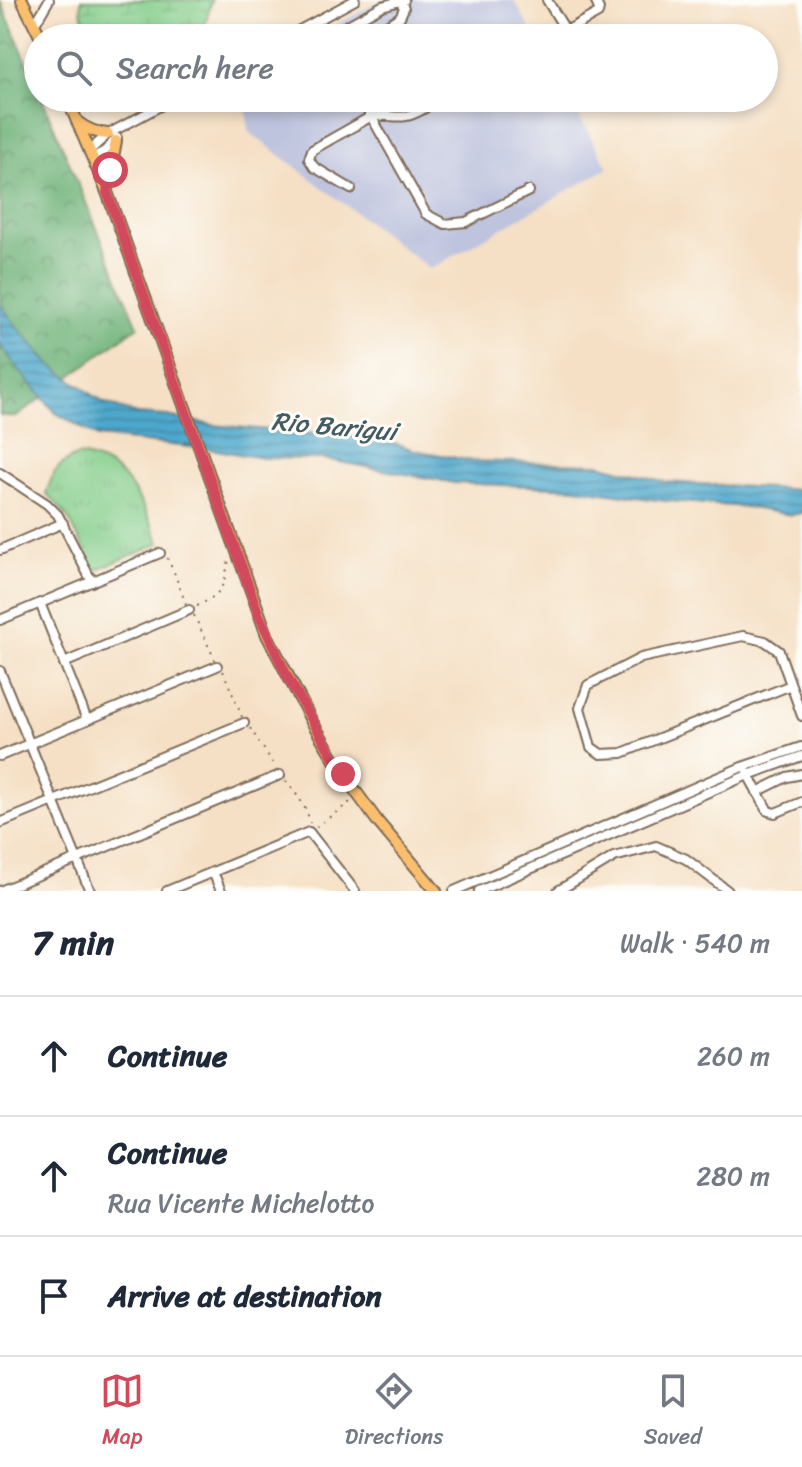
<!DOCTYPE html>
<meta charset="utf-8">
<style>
:root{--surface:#fff;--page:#f2f2f3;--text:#1f2937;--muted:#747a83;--line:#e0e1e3;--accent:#d1495b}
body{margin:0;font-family:Sriracha,sans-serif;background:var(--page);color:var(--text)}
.stop{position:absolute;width:24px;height:24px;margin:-18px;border:6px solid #d1495b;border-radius:50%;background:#fff}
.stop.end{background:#d1495b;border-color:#fff;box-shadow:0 2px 8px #0008}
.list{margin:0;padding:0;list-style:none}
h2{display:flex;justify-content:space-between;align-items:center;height:104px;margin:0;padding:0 32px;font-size:34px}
h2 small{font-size:26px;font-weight:400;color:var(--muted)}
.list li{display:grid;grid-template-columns:52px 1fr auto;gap:24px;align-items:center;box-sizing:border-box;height:120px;padding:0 32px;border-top:2px solid var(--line)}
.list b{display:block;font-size:30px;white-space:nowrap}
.list p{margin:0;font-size:26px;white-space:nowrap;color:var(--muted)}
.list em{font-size:26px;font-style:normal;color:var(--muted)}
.icon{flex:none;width:44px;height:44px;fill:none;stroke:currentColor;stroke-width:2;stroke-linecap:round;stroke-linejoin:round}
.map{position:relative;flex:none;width:802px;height:891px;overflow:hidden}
.search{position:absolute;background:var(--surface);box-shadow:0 4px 12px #0003;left:24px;right:24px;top:24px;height:88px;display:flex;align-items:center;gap:20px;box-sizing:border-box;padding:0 28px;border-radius:44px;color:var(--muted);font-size:30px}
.sheet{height:464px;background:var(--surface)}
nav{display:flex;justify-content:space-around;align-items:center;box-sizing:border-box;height:112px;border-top:2px solid var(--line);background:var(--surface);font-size:22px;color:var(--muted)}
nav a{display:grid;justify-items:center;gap:4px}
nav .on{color:var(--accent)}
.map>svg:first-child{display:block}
</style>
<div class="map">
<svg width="802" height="891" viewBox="0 0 802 891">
<defs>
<pattern id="forest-crowns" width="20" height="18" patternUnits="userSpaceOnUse" patternTransform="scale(2)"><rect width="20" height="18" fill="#6ab076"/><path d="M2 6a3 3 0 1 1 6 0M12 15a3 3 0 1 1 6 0" fill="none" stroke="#588f60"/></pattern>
<pattern id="wetland-marsh" width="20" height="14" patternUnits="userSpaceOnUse" patternTransform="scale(2)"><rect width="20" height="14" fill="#83cd8a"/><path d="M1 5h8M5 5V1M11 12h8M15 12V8" fill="none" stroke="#72b077"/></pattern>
<pattern id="park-tufts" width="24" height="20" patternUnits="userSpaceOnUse" patternTransform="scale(2)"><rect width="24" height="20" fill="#83cd8a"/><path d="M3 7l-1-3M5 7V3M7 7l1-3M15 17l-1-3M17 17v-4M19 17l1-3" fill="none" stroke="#72b077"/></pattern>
<pattern id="water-rules" width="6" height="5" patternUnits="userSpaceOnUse" patternTransform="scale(2)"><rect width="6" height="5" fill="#4ea7cc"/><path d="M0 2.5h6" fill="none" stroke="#4288a5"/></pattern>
</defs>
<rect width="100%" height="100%" fill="#fdfcf7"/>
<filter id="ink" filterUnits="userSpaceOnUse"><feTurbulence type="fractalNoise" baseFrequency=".0125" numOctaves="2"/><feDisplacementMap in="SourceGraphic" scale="16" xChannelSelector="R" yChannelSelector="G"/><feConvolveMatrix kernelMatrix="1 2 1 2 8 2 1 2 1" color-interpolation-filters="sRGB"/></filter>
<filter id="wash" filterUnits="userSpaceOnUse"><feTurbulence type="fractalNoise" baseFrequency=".006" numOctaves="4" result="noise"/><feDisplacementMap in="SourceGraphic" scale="32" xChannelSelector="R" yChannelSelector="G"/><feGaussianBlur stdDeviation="1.8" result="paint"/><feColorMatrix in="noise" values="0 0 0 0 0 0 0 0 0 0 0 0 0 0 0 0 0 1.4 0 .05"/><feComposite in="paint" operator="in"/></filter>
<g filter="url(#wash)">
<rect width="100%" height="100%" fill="#f5e0c5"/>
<g fill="#bec3de">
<polygon points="382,0 514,0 535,38 312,38"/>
<polygon points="246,98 569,98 608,168 430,269 248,131"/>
</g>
<polygon fill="url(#forest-crowns)" stroke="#526d4a" stroke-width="2" points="0,0 38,87 38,98 42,98 138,326 16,417 0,415"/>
<polygon fill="url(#wetland-marsh)" stroke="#5f7c54" stroke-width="2" points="81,0 212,0 201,38 91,38 81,11"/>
<path fill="url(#park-tufts)" stroke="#5f7c54" stroke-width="2" d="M78,455C129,462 141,503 160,543L94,571C80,542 71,514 46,494C53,472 56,465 78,455Z"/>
<polygon fill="url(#water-rules)" stroke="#446875" stroke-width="2" points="0,303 17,327 50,364 104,403 137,414 167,416 212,425 386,440 414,450 473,461 599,464 666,482 802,490 802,513 791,515 745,507 657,500 576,488 455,483 324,459 262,458 217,450 98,437 56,413 25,377 0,345"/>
</g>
<g filter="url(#ink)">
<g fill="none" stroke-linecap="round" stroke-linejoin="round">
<defs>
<g id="minor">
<polyline points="547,0 566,31 598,13 599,9 595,0"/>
<polyline points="35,24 49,0"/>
<polyline points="329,32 337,31 382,6 404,0"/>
<polyline points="285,38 355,0"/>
<polyline points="365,38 400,17 404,8 401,2"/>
<polyline points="361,98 426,214 445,224 466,222 529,191"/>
<polyline points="89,151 108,134 175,98"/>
<polyline points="92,158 105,151 117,138"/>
<path d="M351,189L314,167L309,159L312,150L370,117C396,112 398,124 425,108"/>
<polyline points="0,473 47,504 58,515 92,582"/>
<polyline points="0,550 63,523"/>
<polyline points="40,603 87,720"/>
<polyline points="0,620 160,553"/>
<polyline points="64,663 189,610"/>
<polyline points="0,671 90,891"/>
<polyline points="791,685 622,753 601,754 591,747 580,708 588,685 641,658 743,636 765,641 779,651 802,716"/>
<polyline points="0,756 217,666"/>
<polyline points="747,773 768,811 775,813 802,802"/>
<polyline points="757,792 787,777 802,774"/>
<polyline points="0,823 244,723"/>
<polyline points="213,872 221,891"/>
<polyline points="0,891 280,775"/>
<polyline points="167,891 309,832 355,891"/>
<polyline points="454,891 742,767 801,747"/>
<polyline points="479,891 748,775 802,756"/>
<polyline points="558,891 614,857 656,846 686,859 728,891"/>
</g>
<g id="major">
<polyline points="22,0 41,38"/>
<polyline points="67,98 107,192 267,635 311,720 343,774 378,822 436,891"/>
<path d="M79,123C88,130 96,133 108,134"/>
<polyline points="107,190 116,141"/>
</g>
</defs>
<use href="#minor" stroke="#7c6a58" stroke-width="12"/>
<use href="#major" stroke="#7c6a58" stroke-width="14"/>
<g stroke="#7c6a58" stroke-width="2" stroke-dasharray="2 6" stroke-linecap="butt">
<polyline points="167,558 174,572 186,604"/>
<path d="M197,606C224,593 223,587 229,559"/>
<polyline points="194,615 215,660"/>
<polyline points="223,671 242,717"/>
<polyline points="250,728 275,766"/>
<path d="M286,781C296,794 307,806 310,823"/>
<polyline points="316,827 353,800"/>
</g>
<use href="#minor" stroke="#fff" stroke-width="8"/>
<use href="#major" stroke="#fabe6d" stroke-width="10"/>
</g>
</g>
<g fill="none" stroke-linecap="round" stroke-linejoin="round" filter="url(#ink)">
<polyline stroke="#d1495b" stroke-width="10" points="110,170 107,192 259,615 287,676 343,774"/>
</g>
<g text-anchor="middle" stroke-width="6" stroke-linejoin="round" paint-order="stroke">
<g font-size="26" font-style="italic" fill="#435c64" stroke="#fdfcf7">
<text transform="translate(334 426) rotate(5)" y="9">Rio Barigui</text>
</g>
</g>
</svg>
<div class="stop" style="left:110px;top:170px"></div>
<div class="stop end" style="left:343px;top:774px"></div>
<div class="search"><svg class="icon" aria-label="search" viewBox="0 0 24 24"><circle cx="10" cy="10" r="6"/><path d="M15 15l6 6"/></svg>Search here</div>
</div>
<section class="sheet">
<h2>7 min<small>Walk · 540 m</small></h2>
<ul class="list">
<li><svg class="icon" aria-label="ahead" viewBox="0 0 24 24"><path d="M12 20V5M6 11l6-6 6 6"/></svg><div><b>Continue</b></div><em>260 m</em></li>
<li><svg class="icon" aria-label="ahead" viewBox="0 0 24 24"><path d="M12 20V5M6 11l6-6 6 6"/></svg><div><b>Continue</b><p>Rua Vicente Michelotto</p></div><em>280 m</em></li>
<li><svg class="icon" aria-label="arrive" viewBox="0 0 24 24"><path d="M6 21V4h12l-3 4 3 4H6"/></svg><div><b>Arrive at destination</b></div></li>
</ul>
</section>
<nav>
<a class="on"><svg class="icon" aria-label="map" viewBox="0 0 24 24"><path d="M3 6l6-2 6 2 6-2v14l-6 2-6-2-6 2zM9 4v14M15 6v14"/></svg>Map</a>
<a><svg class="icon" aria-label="directions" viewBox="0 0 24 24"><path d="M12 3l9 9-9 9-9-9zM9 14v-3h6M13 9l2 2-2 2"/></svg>Directions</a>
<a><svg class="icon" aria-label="saved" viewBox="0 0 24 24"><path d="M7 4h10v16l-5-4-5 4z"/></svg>Saved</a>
</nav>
